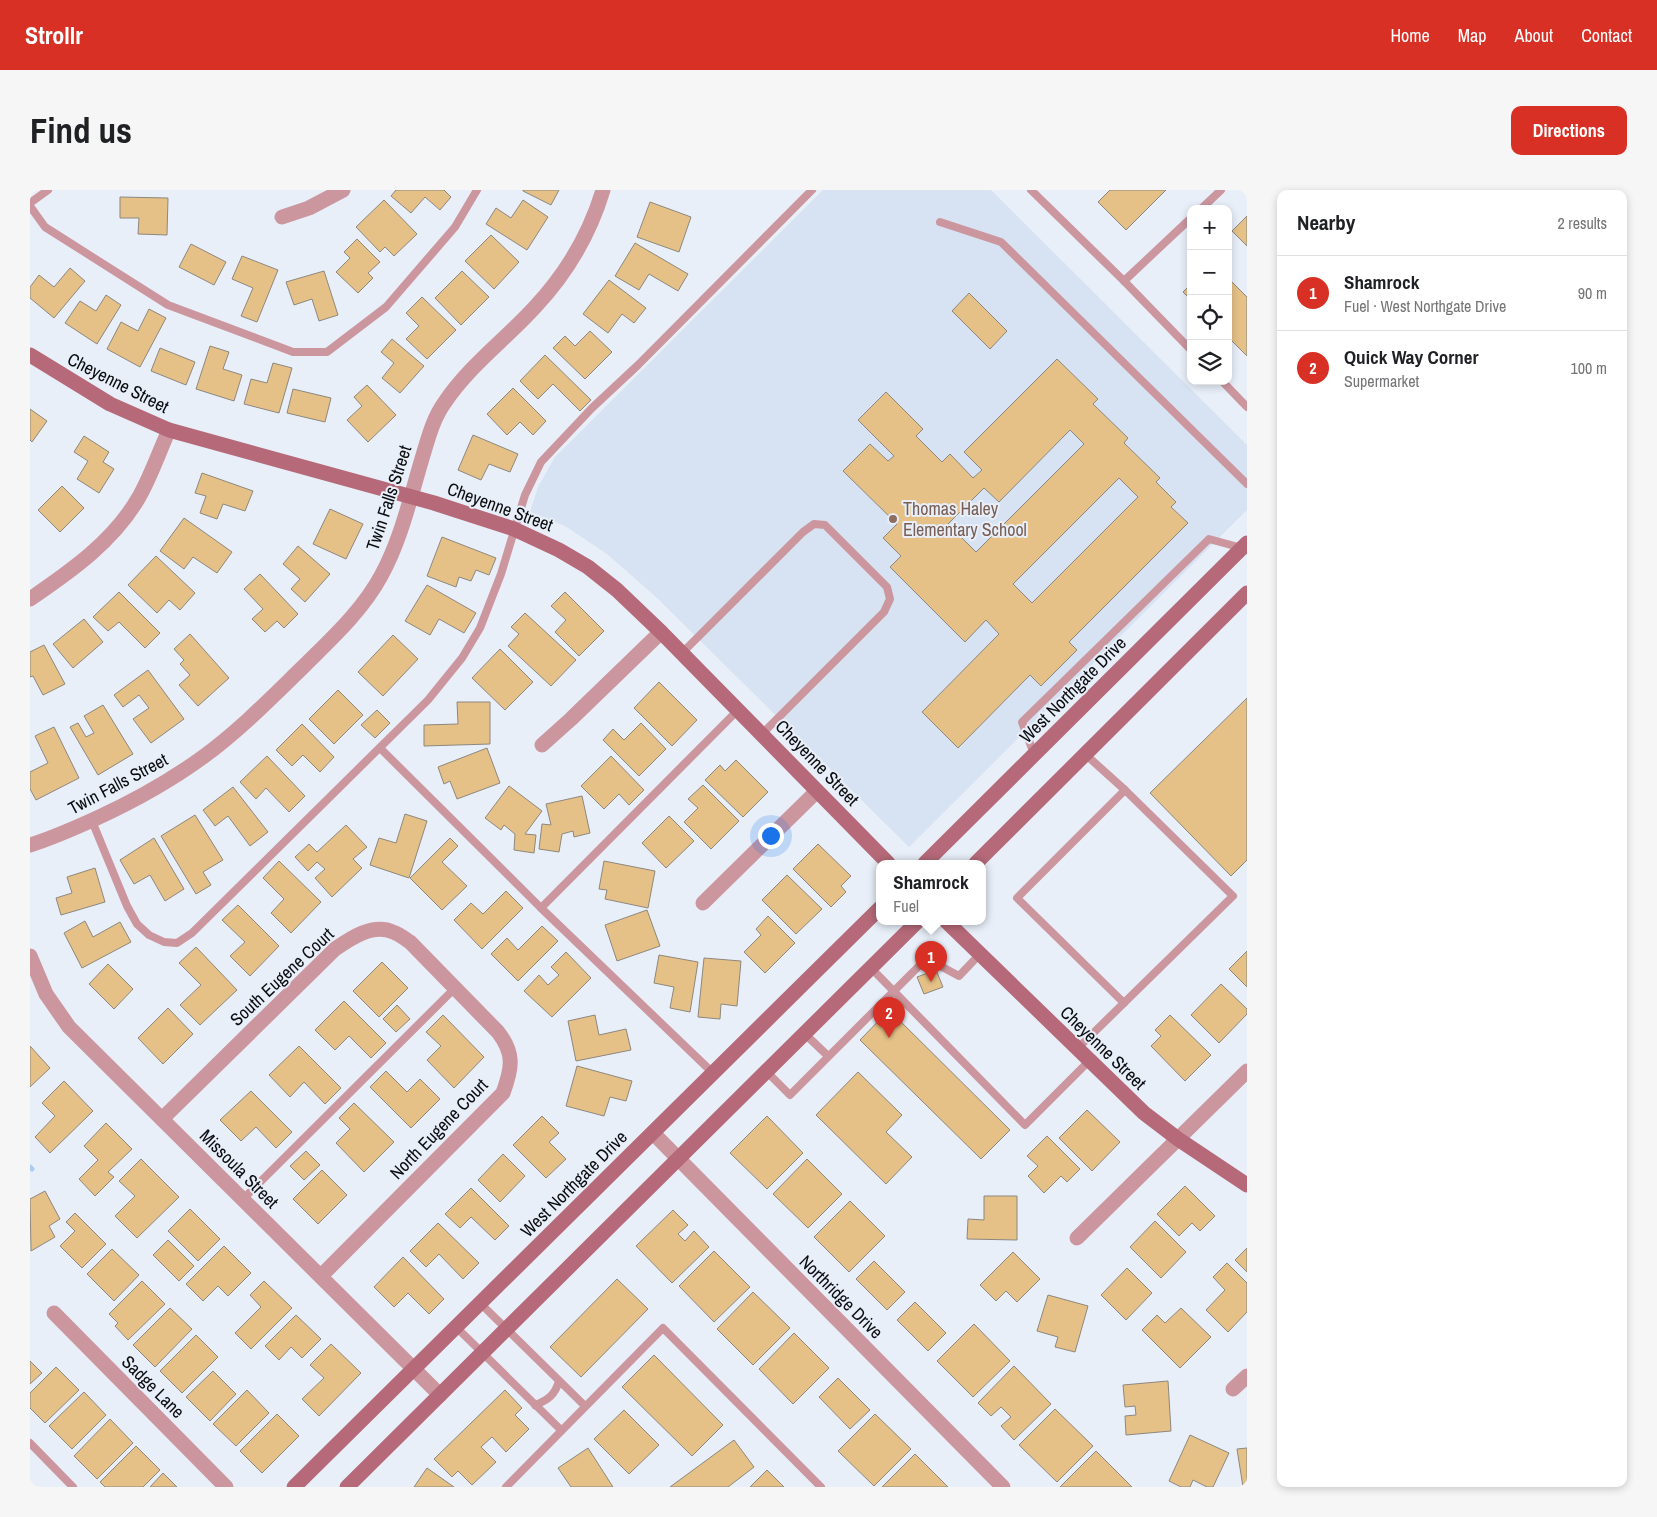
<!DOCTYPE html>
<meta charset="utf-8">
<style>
:root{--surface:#fff;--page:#f6f6f6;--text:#202124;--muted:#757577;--line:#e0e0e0;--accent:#d93025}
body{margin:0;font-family:"Archivo Narrow",sans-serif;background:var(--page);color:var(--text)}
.controls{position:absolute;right:15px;top:15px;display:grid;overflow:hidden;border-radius:10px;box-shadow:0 2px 8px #0003}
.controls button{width:45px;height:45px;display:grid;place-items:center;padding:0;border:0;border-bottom:1px solid var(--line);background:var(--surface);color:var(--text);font:25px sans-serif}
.you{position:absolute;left:740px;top:645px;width:18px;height:18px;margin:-12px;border:4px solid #fff;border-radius:50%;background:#1a73e8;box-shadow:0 0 0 8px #1a73e833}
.badge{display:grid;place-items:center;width:32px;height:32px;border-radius:50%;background:var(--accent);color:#fff;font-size:16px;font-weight:700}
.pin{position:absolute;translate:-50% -41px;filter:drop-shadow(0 1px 2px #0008)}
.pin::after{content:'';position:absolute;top:26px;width:18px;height:15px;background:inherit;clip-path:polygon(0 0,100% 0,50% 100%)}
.popup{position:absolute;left:846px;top:670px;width:110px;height:65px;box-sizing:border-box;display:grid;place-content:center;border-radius:10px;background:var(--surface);filter:drop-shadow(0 1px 4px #0005);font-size:16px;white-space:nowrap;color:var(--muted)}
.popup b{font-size:19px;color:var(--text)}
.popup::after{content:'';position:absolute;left:50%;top:100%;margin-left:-10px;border:10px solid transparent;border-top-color:var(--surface)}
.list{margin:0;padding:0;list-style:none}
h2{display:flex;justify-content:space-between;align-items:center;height:65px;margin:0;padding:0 20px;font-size:21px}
h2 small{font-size:16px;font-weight:400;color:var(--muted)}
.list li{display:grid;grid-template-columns:32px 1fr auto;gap:15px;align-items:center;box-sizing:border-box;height:75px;padding:0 20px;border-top:1px solid var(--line)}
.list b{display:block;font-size:19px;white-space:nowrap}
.list p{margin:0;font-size:16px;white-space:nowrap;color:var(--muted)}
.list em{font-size:16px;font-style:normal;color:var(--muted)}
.icon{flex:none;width:28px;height:28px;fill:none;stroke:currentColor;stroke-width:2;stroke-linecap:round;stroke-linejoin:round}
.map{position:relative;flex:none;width:1217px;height:1297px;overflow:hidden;border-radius:10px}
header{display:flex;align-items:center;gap:30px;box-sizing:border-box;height:70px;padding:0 25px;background:var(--accent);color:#fff}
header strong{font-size:24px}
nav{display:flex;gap:28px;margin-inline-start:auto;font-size:18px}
.intro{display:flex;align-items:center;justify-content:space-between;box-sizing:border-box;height:120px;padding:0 30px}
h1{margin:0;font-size:35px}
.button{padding:12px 22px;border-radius:10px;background:var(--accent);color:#fff;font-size:18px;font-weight:700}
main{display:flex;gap:30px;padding:0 30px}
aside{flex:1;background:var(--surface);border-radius:10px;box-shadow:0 2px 8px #0003}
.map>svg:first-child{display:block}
</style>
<header>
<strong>Strollr</strong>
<nav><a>Home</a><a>Map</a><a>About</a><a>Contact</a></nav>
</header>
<div class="intro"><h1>Find us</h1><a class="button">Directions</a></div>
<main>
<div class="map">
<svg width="1217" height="1297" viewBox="0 0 1217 1297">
<rect width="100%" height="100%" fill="#e8eff9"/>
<polygon fill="#d7e3f2" points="793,0 961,0 1217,255 1217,320 879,657 626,407 577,364 535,336 500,322 508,297 525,267"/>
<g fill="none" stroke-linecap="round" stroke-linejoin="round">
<polyline stroke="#aacdf5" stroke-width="5" points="0,977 2,979"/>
</g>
<g fill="#e5c187" stroke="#8d877e" fill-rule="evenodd">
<polygon points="366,0 414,0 421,7 410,20 395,7 381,23 361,6"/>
<polygon points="493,0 529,0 521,15 493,1"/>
<polygon points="1080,0 1136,0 1096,40 1068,12"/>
<polygon points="90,7 138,8 137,45 108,44 109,28 90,28"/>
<polygon points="354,10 387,44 364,66 355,57 350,62 326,37"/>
<polygon points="493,10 518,27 497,60 456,34 466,18 481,28"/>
<polygon points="620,12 661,27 649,62 607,47"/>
<polygon points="1217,26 1217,56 1202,41"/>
<polygon points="461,45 489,72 464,99 435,71"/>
<polygon points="327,49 350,72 338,83 343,88 328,103 306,82 320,68 314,62"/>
<polygon points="605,53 658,84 648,101 619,84 609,100 585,86"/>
<polygon points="161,54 196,72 184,95 149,77"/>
<polygon points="212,66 248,80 227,132 211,126 223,98 202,89"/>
<polygon points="40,78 55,91 24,128 0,108 0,97 9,85 24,97"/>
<polygon points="294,81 308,125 289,131 282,109 264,115 256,92"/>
<polygon points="432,81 459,107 431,135 405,108"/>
<polygon points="1198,88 1217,107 1217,166 1198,147"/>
<polygon points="579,90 616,118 604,133 592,124 578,143 553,124"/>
<polygon points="1161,94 1161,110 1153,102"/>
<polygon points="939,103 977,141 960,159 922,121"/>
<polygon points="76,105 91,115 67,154 35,133 50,111 66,121"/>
<polygon points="392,107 426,140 397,169 376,149 389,136 376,123"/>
<polygon points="119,119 136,128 110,177 77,159 91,132 108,141"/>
<polygon points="560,141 582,162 555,189 523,158 535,146 545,156"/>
<polygon points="362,149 394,176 370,203 352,188 364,173 351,162"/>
<polygon points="180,156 199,162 193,179 212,185 204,211 166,199"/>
<polygon points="130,158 165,172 156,195 121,181"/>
<polygon points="515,165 561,210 550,221 523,194 508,209 490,191"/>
<path d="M1027,169L1068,209L1063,214L1098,248L1094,253L1130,288L1126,292L1146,312L1141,317L1158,333L1039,452L1047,460L1011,496L1000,485L928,558L892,522L969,444L956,430L935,452L860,377L871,366L853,348L867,334L813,281L840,254L858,271L864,266L828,230L856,202L893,239L886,246L912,272L920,264L943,288L952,280L934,262ZM1040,240L1054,254L946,362L918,334L954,298L969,312ZM1089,288L1108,307L1002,413L983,394Z"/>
<polygon points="243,173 262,178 249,223 214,214 221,189 237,193"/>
<polygon points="337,195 366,225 338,252 317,230 332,216 324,207"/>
<polygon points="483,198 516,231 503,245 490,232 477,245 457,224"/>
<polygon points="263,199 301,208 295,232 257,223"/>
<polygon points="0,219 17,231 2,252 0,250"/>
<polygon points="443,245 488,264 480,282 459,274 451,290 428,280"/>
<polygon points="54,246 79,262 73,272 84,279 69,303 47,289 58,271 44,262"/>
<polygon points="172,283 223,301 215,321 193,314 187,329 170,323 176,306 165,303"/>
<polygon points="32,296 54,318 30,342 8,320"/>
<polygon points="300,319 333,334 316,369 283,354"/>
<polygon points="154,328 202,362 187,383 163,367 154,379 130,361"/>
<polygon points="412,347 466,368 459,385 446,380 441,391 429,387 426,397 397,386"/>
<polygon points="268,356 300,384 275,412 261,399 270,389 253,374"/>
<polygon points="126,366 165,403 150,420 139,410 127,423 98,395"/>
<polygon points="230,384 268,424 254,438 247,431 235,442 222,429 233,419 214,399"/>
<polygon points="397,395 446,423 434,443 409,429 400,445 375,431"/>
<polygon points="89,402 130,443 115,458 89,432 78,441 63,427"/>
<polygon points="535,402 574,441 549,466 525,442 536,430 521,416"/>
<polygon points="495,423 546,470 521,496 478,456 489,444 481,437"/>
<polygon points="54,429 73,452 43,478 23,454"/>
<polygon points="160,444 199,488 168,516 149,495 160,485 150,474 154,470 144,459"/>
<polygon points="363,445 388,469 353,506 328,482"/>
<polygon points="14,455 35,494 13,505 3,486 0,487 0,462"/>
<polygon points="470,459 503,492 475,520 442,488"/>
<polygon points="118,480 154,529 121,553 103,529 119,518 109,505 93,517 84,505"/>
<polygon points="629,492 667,530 642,556 604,518"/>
<polygon points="308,500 333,525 304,554 279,529"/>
<polygon points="1217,508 1217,670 1201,686 1120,603"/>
<polygon points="427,512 460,512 460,554 394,556 394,535 428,534"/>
<polygon points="73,515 103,564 68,585 40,537 48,533 56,547 64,543 54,526"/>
<polygon points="347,520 360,533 345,548 331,535"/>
<polygon points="611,533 636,559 609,586 573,550 583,539 594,550"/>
<polygon points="272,534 304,567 290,582 273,565 262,576 246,560"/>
<polygon points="24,537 49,588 6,610 0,599 0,582 18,573 5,546"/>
<polygon points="457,558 470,593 427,609 420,591 414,594 408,577"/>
<polygon points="237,566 275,606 259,622 236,598 226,609 210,592"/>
<polygon points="581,566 614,600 599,615 589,604 574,619 551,596"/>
<polygon points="706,570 738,602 713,627 675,590 690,575 695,581"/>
<polygon points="673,595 709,631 681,659 654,632 668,618 658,609"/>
<polygon points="479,596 512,621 495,644 506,645 504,663 484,660 485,644 474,635 471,640 455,628"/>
<polygon points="203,597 238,642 220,656 198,626 185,636 173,620"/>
<polygon points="552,606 560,643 544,647 543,641 532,644 529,662 509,659 512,634 521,635 516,614"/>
<polygon points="375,624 397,631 379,688 340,675 349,648 366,653"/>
<polygon points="165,625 193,670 173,682 181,695 166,704 131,646"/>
<polygon points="639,626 664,651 636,678 612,653"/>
<polygon points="316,635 337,657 323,669 332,678 302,707 285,688 295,679 287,672 278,681 265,667 279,654 287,662"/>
<polygon points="124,648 154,699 135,711 120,685 104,694 90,670"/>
<polygon points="420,648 428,656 412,672 437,696 412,720 380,688"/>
<polygon points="788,654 821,686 811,696 816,702 801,717 763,679"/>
<polygon points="249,671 291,712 261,743 241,723 254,709 233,688"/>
<polygon points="574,671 625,681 618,718 575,709 577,700 569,699"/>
<polygon points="65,678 75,712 31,725 26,708 42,703 37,687"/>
<polygon points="757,685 792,719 766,744 732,710"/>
<polygon points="476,701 493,718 452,759 424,730 441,713 453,724"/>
<polygon points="208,715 249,756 220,786 200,766 215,752 192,730"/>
<polygon points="617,720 630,756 587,771 575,735"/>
<polygon points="738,726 765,753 735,783 714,762 731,745 726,739"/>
<polygon points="55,731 63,747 90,732 101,752 52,778 34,743"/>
<polygon points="512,736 528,751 488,791 461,764 477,748 488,760"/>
<polygon points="166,757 207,800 170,835 150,815 171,795 149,773"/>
<polygon points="1217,761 1217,797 1199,779"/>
<polygon points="536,762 561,788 522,827 494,801 509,785 518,795 529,785 521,777"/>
<polygon points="629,765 668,772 660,822 640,818 644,797 624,793"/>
<polygon points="674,768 711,771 707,816 691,814 690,829 668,827"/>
<polygon points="352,772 378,798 349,827 323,801"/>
<polygon points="78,774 103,799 84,819 59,794"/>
<polygon points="906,780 913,797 894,804 887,787"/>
<polygon points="1191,794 1217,819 1217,824 1189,853 1161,825"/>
<polygon points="314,811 356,853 341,868 319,846 305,860 285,840"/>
<polygon points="367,815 380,829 366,842 353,829"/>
<polygon points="138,818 163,844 133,874 108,848"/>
<polygon points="859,820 980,940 951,969 830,850"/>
<polygon points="413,825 454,867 424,898 397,870 411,856 396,842"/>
<polygon points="565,825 569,845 596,839 601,860 546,871 538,831"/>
<polygon points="1140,825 1181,865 1155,891 1121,856 1131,846 1125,840"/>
<polygon points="0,856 20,878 0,897"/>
<polygon points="269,856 311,898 295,914 274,892 260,907 239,885"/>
<polygon points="547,876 602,891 596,911 580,907 574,926 536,916"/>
<polygon points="356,881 377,902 390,889 410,909 381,938 340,897"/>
<polygon points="828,882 872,925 856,942 882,967 856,994 786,925"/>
<polygon points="34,891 63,921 20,963 5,947 25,926 12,913"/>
<polygon points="221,901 262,942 246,958 226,937 211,951 190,930"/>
<polygon points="324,913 364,952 334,982 306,953 320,939 309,928"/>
<polygon points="1057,920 1090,952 1062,981 1029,948"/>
<polygon points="512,926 529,943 519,952 536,969 516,988 483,955"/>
<polygon points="737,926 773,963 737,999 700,963"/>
<polygon points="76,933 102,959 78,982 84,987 65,1006 49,989 68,970 54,956"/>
<polygon points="1017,946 1050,979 1037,992 1031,986 1014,1003 998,986 1008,976 997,966"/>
<polygon points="276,961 290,975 274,990 260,976"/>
<polygon points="473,964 495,986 470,1012 448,990"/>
<polygon points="111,969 149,1007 107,1048 85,1026 105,1006 89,991"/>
<polygon points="777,969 812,1004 778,1038 743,1004"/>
<polygon points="292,980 317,1005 288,1034 263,1009"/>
<polygon points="1155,996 1185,1026 1170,1041 1162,1033 1149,1046 1127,1024"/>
<polygon points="441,998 479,1036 465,1050 441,1027 430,1038 415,1024"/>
<polygon points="15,1001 30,1029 19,1036 25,1047 1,1061 0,1009"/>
<polygon points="954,1006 987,1006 987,1050 937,1049 938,1029 954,1030"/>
<polygon points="820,1011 855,1046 819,1082 784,1047"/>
<polygon points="160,1019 190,1049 168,1071 138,1041"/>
<polygon points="643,1020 658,1035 648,1044 655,1051 664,1041 679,1057 642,1093 606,1056"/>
<polygon points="45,1023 76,1054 52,1078 30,1056 45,1041 36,1032"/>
<polygon points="1125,1031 1156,1062 1131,1088 1100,1057"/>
<polygon points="408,1033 449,1073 433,1089 409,1064 396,1077 380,1061"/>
<polygon points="138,1050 164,1076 149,1091 123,1065"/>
<polygon points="194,1056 221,1083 198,1106 188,1096 173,1111 156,1094"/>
<polygon points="1217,1058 1217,1082 1205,1070"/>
<polygon points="82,1059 109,1085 84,1111 57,1084"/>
<polygon points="684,1061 720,1097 684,1132 649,1096"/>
<polygon points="983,1062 1010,1089 987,1112 976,1101 966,1111 950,1095"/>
<polygon points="373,1067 414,1109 399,1124 378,1103 364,1117 344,1097"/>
<polygon points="844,1071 875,1102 857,1120 826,1089"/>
<polygon points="1197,1073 1217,1093 1217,1122 1198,1142 1176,1120 1195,1100 1183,1087"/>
<polygon points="1097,1078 1122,1103 1096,1130 1071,1105"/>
<polygon points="587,1089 618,1119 551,1187 520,1157"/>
<polygon points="112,1091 135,1114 98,1150 85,1136 88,1133 79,1124"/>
<polygon points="234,1091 262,1118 221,1159 205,1143 231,1117 220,1105"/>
<polygon points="723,1102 760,1138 723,1175 687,1139"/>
<polygon points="1018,1105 1058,1116 1045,1162 1025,1157 1028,1147 1007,1141"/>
<polygon points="885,1112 916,1143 898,1161 867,1130"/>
<polygon points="140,1118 162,1139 125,1177 103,1155"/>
<polygon points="1151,1118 1181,1147 1150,1178 1112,1140 1127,1125 1135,1133"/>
<polygon points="266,1125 291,1149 272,1168 261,1157 249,1170 235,1156"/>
<polygon points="944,1134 980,1171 943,1207 907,1171"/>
<polygon points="764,1143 799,1178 763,1214 729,1179"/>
<polygon points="166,1145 188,1167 152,1203 130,1181"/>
<polygon points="301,1154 331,1183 289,1226 272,1209 294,1188 280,1175"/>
<polygon points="624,1165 693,1235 662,1266 592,1197"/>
<polygon points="0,1171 12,1183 0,1194"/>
<polygon points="984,1176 1021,1214 984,1250 971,1236 981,1227 971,1217 961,1226 948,1213"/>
<polygon points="26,1177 49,1200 15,1233 0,1218 0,1203"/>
<polygon points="183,1181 206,1204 180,1231 156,1207"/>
<polygon points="808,1188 840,1220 820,1239 789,1207"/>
<polygon points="1138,1191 1141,1241 1096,1245 1095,1226 1106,1225 1105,1216 1095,1217 1093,1195"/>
<polygon points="217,1200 239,1223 206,1256 183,1234"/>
<polygon points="475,1200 492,1218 485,1225 499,1239 476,1262 462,1247 451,1257 466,1272 442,1295 428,1281 422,1287 404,1269"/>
<polygon points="54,1202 76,1225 42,1259 19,1236"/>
<polygon points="1025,1219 1063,1256 1027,1292 989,1255"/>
<polygon points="594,1220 629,1255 599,1284 564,1249"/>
<polygon points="247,1224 269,1246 232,1283 210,1261"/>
<polygon points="845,1224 881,1259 844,1296 808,1261"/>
<polygon points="80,1229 103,1253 67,1289 44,1266"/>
<polygon points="1160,1245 1199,1263 1183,1297 1177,1297 1163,1290 1160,1297 1151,1297 1139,1291"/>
<polygon points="704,1250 724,1277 698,1297 640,1297"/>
<polygon points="106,1256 130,1280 113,1297 75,1297 70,1292"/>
<polygon points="558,1258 583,1297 541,1297 528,1278"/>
<polygon points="1217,1258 1217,1297 1213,1297 1207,1259"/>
<polygon points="1066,1261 1102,1297 1030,1297"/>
<polygon points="885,1264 918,1297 852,1297"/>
<polygon points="397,1278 424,1297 384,1297"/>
<polygon points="737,1280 754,1297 720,1297"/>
<polygon points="133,1283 147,1297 120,1297"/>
</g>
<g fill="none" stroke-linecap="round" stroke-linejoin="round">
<g stroke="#cc969f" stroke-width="8">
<polyline points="1001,0 1094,91 1161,160"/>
<polyline points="0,13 18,0"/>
<polyline points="0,16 15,37 138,115 263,162 297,162 356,117 425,37 447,0"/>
<polyline points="1171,19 1191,0"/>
<polyline points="910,32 971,52 1217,294"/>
<polyline points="1094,91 1161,28"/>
<polyline points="1192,191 1217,217"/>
<polyline points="652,463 773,342 784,334 795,335 857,397 860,409 854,422 732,544"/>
<polyline points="350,558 511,718 708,520"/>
<polyline points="1004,564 992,532 1179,349 1212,358"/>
<polyline points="62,631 97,716 107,734 119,745 134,752 147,753 162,743 398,510 432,468 450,438 471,384 495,305 511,272 562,218 608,175 782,0"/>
<polyline points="511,718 683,883"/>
<polyline points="841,778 995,935 1059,871"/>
<polyline points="1094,813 987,708 1095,600"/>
<polyline points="775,844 798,866"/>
<polyline points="1047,859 1203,706 1095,600 1055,564"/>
<polyline points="737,882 760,905 892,773 901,771 929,786 950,764"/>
<polyline points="213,1009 426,797"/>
<polyline points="450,1113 555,1216"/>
<polyline points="426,1137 531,1240"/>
<path d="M505,1215C518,1210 525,1205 529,1191"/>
<polyline points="0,1253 43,1297"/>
<polyline points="476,1297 633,1138 791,1297"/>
</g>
<g stroke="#cc969f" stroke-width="15">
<polyline points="252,27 279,18 313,0"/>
<path d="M0,409C41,381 84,351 109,307C121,286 129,262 139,240"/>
<polyline points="512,555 541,529 631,442"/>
<path d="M0,655C23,648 45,638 67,628C104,611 140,591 173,567C210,540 242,507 274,476C302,448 332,421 351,386C372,348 381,304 394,262C399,245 404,227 415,212C439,176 476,149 505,117C536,84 560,43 573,0"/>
<polyline points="673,713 787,601"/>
<polyline points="0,766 16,804 39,837 410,1205"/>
<path d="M132,929L305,759C321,748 343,733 363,742C369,744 374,748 380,752L468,842C485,864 482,878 473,903L291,1086"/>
<polyline points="623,943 973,1297"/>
<polyline points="1047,1048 1217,881"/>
<polyline points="24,1123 196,1297"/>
<polyline points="1203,1199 1217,1186"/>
</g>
<g stroke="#b66a79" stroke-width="15">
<polyline points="0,165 80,214 139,240 404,313 484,339 529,360 558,377 587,400 631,442 858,673"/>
<polyline points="895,673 1217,353"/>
<polyline points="946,673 1217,403"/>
<polyline points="916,731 1114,923 1148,949 1217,995"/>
<polyline points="264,1297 850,718"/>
<polyline points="317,1297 888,731"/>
</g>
</g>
<circle fill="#8d6e63" stroke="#e8eff9" stroke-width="2" cx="863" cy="329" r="5"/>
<g text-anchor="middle" stroke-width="4" stroke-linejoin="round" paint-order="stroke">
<g font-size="18" fill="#0a0c0f" stroke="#e8eff9">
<text transform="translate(88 193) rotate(27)" y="6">Cheyenne Street</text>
<text transform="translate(359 308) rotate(-72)" y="6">Twin Falls Street</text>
<text transform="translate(470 317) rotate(20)" y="6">Cheyenne Street</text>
<text transform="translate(1043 500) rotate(-45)" y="6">West Northgate Drive</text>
<text transform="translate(787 573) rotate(46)" y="6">Cheyenne Street</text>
<text transform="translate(88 594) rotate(-28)" y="6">Twin Falls Street</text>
<text transform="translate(252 787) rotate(-43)" y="6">South Eugene Court</text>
<text transform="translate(1073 858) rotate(44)" y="6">Cheyenne Street</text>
<text transform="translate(409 939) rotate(-46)" y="6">North Eugene Court</text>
<text transform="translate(209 979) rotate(45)" y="6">Missoula Street</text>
<text transform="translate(544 994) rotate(-45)" y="6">West Northgate Drive</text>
<text transform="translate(811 1107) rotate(45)" y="6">Northridge Drive</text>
<text transform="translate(123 1197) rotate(45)" y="6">Sadge Lane</text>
</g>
<g font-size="18" fill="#785e54" stroke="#e8eff9" text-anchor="start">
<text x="873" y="325">Thomas Haley<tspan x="873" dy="21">Elementary School</tspan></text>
</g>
</g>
</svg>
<div class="controls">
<button>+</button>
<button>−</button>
<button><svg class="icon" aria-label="locate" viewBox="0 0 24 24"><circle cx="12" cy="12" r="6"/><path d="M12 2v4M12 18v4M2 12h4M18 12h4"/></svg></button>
<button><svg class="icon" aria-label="layers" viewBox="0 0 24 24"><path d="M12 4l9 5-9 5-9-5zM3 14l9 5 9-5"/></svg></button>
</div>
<div class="you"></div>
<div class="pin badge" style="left:901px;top:792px">1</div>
<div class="popup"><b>Shamrock</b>Fuel</div>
<div class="pin badge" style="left:859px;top:848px">2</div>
</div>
<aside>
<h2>Nearby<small>2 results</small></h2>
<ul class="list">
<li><span class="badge">1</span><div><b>Shamrock</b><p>Fuel · West Northgate Drive</p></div><em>90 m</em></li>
<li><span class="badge">2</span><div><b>Quick Way Corner</b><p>Supermarket</p></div><em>100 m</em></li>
</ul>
</aside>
</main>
